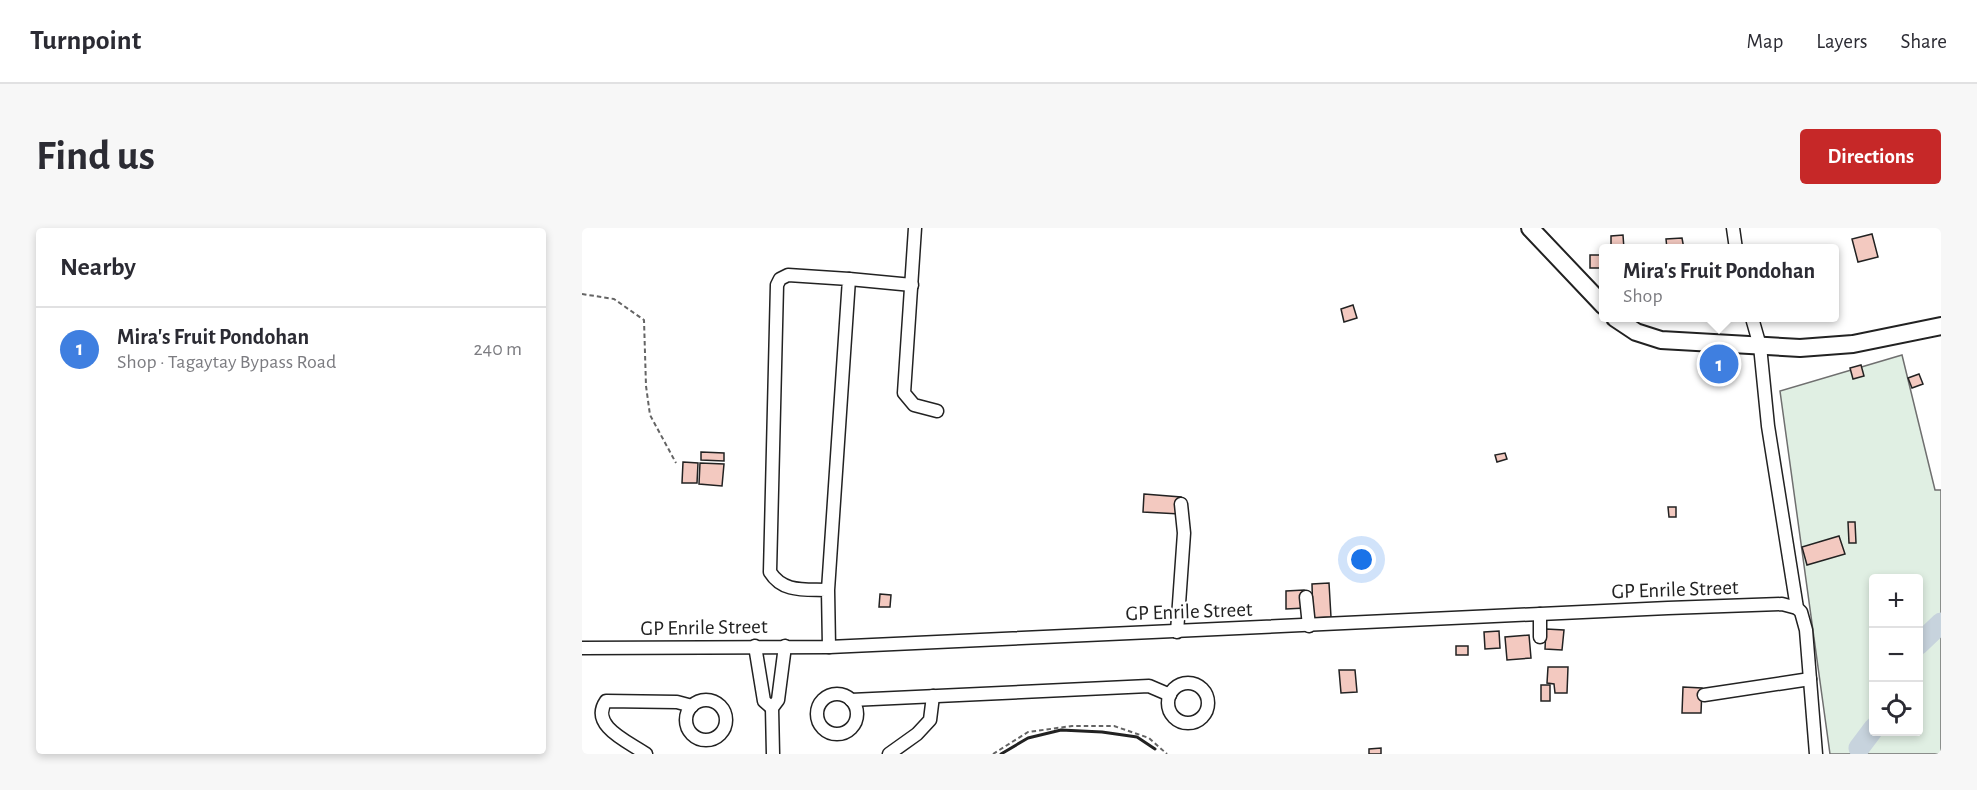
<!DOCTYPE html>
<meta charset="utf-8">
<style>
:root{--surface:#fff;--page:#f7f7f7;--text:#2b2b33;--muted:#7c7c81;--line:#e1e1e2;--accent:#c62828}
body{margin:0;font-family:"Alegreya Sans",sans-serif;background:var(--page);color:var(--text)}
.controls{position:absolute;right:18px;bottom:18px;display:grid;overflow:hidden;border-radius:6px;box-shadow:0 3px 9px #0003}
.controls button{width:54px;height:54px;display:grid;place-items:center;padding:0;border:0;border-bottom:2px solid var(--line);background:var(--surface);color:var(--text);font:30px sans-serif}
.you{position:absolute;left:780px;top:332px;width:21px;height:21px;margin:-15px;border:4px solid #fff;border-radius:50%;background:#1a73e8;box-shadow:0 0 0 9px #1a73e833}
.badge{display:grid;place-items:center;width:39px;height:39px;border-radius:50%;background:var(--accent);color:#fff;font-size:20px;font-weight:700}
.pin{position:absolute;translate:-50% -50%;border:3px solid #fff;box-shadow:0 2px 6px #0006}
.popup{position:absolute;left:1017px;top:16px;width:240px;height:78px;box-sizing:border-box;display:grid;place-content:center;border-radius:6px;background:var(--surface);filter:drop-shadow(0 2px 4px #0005);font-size:20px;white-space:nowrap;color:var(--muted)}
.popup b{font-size:22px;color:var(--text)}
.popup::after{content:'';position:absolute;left:50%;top:100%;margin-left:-12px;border:12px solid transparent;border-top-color:var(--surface)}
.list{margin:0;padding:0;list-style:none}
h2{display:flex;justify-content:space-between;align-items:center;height:78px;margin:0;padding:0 24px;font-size:26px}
h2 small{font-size:20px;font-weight:400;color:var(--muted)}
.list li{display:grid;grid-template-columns:39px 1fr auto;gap:18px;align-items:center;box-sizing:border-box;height:84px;padding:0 24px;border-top:2px solid var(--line)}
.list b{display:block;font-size:22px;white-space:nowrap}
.list p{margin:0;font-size:20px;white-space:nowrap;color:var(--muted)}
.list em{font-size:20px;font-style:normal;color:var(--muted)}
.icon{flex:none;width:33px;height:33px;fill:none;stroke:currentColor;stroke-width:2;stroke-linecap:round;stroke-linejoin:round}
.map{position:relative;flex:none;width:1359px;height:526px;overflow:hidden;border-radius:6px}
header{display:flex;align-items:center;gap:36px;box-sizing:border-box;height:84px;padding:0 30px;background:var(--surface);border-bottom:2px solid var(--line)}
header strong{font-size:28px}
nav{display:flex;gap:33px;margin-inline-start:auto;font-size:21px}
.intro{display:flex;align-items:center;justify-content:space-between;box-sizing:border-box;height:144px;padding:0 36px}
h1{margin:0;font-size:42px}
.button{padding:15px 27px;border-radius:6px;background:var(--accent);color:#fff;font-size:21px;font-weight:700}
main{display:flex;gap:36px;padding:0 36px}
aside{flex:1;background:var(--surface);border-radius:6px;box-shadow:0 3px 9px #0003}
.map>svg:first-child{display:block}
</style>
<header>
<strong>Turnpoint</strong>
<nav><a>Map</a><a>Layers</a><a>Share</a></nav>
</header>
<div class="intro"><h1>Find us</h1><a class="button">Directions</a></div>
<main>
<aside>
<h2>Nearby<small></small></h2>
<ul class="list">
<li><span class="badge" style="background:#3f7fe0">1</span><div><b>Mira's Fruit Pondohan</b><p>Shop · Tagaytay Bypass Road</p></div><em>240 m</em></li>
</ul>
</aside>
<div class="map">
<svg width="1359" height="526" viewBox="0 0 1359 526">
<rect width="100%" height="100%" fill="#fff"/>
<path fill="#e0efe3" stroke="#6f6f6f" stroke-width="1.5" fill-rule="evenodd" d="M1320,127L1353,262H1359V526H1248L1198,163ZM1292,350H1336V503H1292Z"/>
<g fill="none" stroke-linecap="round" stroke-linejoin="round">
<g stroke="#c7d3dd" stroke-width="21">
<polyline points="1336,417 1359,395"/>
<polyline points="1277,520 1292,500"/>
</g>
</g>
<g fill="#f3c9c0" stroke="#222" stroke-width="1.5">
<polygon points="1290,6 1296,29 1276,34 1270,11"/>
<polygon points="1041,7 1042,21 1029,21 1029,8"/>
<polygon points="1100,10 1102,21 1085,21 1084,11"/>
<rect x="1008" y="27" width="10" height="13"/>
<polygon points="771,77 775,90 762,94 759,81"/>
<polygon points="1279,137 1282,148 1271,151 1268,140"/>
<polygon points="1337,146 1341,156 1330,160 1326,150"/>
<polygon points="119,224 142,225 142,233 119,232"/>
<polygon points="923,225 925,231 915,234 913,227"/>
<polygon points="101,234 116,235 115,255 100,255"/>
<polygon points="118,235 142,236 140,258 117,256"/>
<polygon points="562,266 599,269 598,286 561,284"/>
<polygon points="1086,279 1094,279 1094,289 1087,289"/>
<polygon points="1266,294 1273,294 1274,315 1267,315"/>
<polygon points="1257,308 1263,326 1225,337 1220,319"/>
<polygon points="747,355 749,389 731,390 730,356"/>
<polygon points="722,362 723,380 704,381 704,363"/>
<polygon points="298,366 309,367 308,379 297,379"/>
<polygon points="964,401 982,402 980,422 963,421"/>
<polygon points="917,403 918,420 903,421 902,404"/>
<polygon points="947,407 949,430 925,432 923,409"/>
<rect x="874" y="418" width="12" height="9"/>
<polygon points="966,439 986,439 985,465 973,465 972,456 965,455"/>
<polygon points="757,442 773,442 775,464 759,465"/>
<rect x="959" y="457" width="9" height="16"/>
<polygon points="1101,459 1120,460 1119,485 1100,485"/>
<polygon points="799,520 799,526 787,526 787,521"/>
</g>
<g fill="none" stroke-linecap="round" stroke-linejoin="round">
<defs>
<g id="minor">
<polyline points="333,0 322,165 332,177 355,183"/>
<polyline points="1151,0 1154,21"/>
<polyline points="267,51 330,57"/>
<polyline points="1170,90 1178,118 1186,198 1215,380 1219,384 1224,402 1234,526"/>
<path d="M246,362C223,361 201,365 188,344L195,57L198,51L206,47L267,51L246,362L247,419"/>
<polyline points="724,369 727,398"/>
<polyline points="595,404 602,305 599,276"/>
<polyline points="958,409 958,386"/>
<polyline points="173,418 182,473 190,480"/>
<polyline points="0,420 247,419 1086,380 1200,376 1215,380"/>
<circle cx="606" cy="475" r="20"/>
<circle cx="255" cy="486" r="20"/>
<polyline points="1122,467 1228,451"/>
<polyline points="269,472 567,458 588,467"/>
<circle cx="124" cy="492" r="20"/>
<path d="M64,526C47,514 7,498 24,473L95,474L110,478"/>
<polyline points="191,526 190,480 196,472 203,418"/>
<polyline points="307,526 335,506 348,492 351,468"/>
</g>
<g id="major">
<polyline points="948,0 1022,78"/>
<polyline points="1033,90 1054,104 1079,112 1218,120 1271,116 1359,98"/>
</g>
</defs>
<use href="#minor" stroke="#222" stroke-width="15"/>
<use href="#major" stroke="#222" stroke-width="20"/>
<g stroke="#646464" stroke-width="2" stroke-dasharray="4.5 3" stroke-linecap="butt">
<polyline points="0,66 32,71 62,92 64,158 68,187 94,235"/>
<polyline points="411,526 446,504 490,498 532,498 567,510 585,526"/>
</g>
<use href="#minor" stroke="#fff" stroke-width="12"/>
<use href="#major" stroke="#fff" stroke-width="16"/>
<polyline stroke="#222" stroke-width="3" points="419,526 446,510 479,502 520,504 555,509 573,521"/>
</g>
<g text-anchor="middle" stroke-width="4.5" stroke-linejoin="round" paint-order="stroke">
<g font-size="21" fill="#222" stroke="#fff">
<text transform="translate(1093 361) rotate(-2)" y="7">GP Enrile Street</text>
<text transform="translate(607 383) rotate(-2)" y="7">GP Enrile Street</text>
<text transform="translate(122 399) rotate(-1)" y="7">GP Enrile Street</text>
</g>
</g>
</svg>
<div class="controls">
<button>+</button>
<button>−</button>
<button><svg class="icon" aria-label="locate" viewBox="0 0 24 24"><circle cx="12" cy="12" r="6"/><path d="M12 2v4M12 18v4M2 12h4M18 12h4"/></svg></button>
</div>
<div class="you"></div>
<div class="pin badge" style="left:1137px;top:136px;background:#3f7fe0">1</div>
<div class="popup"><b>Mira's Fruit Pondohan</b>Shop</div>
</div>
</main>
